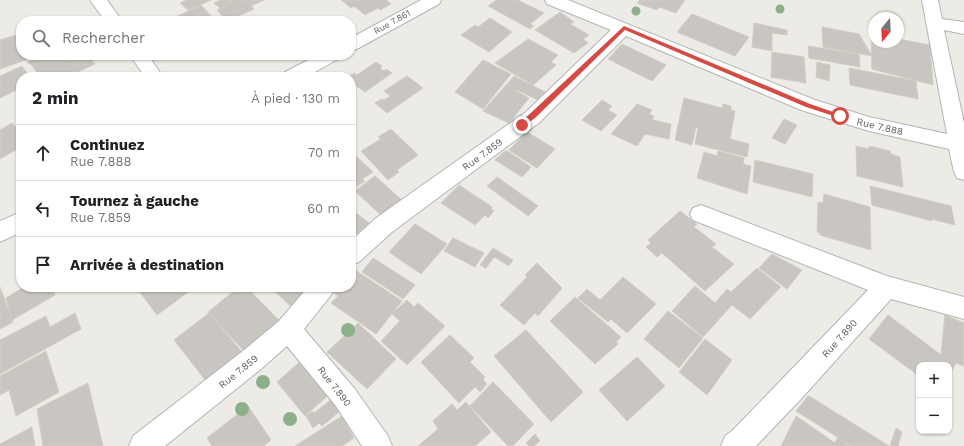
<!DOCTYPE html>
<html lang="fr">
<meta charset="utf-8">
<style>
:root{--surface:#fff;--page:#f2f2f2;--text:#202124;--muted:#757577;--line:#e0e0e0}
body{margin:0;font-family:"Work Sans",sans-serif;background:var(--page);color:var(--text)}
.controls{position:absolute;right:12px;bottom:12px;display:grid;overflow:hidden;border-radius:8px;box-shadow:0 1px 3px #0004}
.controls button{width:36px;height:36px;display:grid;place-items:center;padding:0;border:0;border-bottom:1px solid var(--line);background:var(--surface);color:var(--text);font:20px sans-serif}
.compass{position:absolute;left:868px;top:12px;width:36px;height:36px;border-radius:50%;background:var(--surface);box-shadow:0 1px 3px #0004;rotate:198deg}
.stop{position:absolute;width:12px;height:12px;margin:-9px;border:3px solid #d54b44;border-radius:50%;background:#fff}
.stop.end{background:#d54b44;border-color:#fff;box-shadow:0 1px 4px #0008}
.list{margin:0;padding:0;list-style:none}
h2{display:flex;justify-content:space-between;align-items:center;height:52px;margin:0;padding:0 16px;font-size:17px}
h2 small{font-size:13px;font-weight:400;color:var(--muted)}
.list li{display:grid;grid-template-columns:26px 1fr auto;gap:12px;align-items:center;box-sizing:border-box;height:56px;padding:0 16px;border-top:1px solid var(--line)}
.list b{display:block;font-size:15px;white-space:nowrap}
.list p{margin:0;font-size:13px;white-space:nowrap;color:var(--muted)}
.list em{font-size:13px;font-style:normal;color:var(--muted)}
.icon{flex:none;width:22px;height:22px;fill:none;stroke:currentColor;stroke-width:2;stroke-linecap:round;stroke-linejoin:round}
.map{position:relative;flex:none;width:964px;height:446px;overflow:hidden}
.search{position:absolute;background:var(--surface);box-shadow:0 1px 3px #0004;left:16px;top:16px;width:340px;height:44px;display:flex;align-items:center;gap:10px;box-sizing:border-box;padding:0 14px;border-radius:16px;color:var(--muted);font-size:15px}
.panel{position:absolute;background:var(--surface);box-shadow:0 1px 3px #0004;left:16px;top:72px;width:340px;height:220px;border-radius:16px}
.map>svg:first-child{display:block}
</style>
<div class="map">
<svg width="964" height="446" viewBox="0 0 964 446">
<rect width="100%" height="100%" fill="#edebe5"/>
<g fill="#c9c6c2" stroke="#d1cdc4">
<polygon points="186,0 211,0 188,10 180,3"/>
<polygon points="221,0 233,0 228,2 229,4 220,8 214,3"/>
<polygon points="233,0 245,0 254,9 227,21 217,10 229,4 228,2"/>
<polygon points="245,0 264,0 251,6"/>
<polygon points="341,0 386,0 391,4 380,10 378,8 365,15 354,6 351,8"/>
<polygon points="496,0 518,0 544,13 530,24 534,26 530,29 488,6"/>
<polygon points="640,0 685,0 676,13 659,7 657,10 637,3"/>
<polygon points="201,5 213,18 210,19 212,21 167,21"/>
<polygon points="560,12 574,22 570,24 589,35 583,39 588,43 574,53 535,30"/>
<polygon points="692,14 749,37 735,56 677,32"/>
<polygon points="490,18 512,32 489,52 461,35 475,25 478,27"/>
<polygon points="754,23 787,30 787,35 772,33 772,51 752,47"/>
<polygon points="822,27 859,34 872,56 823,47"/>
<polygon points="871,33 874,34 874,42 898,42 898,39 930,45 933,85 872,69"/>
<polygon points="16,35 21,43 21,55 29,55 31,58 0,69 0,40"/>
<polygon points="528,39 558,55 551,62 556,65 533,85 495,63"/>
<polygon points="622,44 666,65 652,81 608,59"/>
<polygon points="808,46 859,54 860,67 809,58"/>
<polygon points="772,52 804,57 806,83 771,77"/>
<polygon points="51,55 64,55 68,61 81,55 87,55 95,64 67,77 40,77 31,64 29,64 27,62 35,58 37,61"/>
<polygon points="483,60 511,74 483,109 455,92"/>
<polygon points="376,62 382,66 380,68 384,71 386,69 392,73 365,92 351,82 351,77 348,77 354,73 357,75"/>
<polygon points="817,62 830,65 829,81 816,77"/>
<polygon points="22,66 30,77 21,77 21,88 0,98 0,76"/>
<polygon points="849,68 916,81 918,99 850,85"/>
<polygon points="407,76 423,88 387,113 375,103 382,99 384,100 390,96 384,91"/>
<polygon points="514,76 545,92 538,100 517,90 516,91 529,98 509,123 483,111"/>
<polygon points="684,98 722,108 723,104 731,106 731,110 735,111 730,139 749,144 747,157 695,144 698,128 696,127 692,145 675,140"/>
<polygon points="602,100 612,106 608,110 617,115 601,131 582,120"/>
<polygon points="637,104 652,110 649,114 654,116 652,120 671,124 669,139 645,134 637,146 611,134"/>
<polygon points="784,119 797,125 785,144 772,138"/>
<polygon points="12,123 21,133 21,147 0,159 0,130"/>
<polygon points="391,129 418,155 397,170 399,172 388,180 361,151 381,139 378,137"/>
<polygon points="527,132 555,149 537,168 509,150"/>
<polygon points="856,146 869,149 869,146 890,151 891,154 900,157 903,187 857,176"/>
<polygon points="505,151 508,151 531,167 522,177 495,160"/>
<polygon points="718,151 744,158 743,164 751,166 747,194 697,178 704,152 717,156"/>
<polygon points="355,155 373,172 362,179 365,181 351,190 351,162 353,160 351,158"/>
<polygon points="755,160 813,174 812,197 753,182"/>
<polygon points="375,176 404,202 384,218 355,191"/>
<polygon points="497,177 538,206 528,216 487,186"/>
<polygon points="459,185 492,207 491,209 494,211 488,218 485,215 475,225 441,203"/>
<polygon points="870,186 951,206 955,225 931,219 932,221 872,205"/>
<polygon points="824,194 870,207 871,250 820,235 820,233 817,232 818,202 823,203"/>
<polygon points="351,209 369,223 355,235 351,233"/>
<polygon points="680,211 697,224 694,227 716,244 712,247 734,264 705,291 662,253 657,257 646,247 651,243 648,240"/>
<polygon points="415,224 447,244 421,274 389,252"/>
<polygon points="453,238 484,253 475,267 444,251"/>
<polygon points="493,248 513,260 509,266 494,257 486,268 480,265"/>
<polygon points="772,254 802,270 787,289 759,268"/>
<polygon points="373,258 415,285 403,299 362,272"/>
<polygon points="537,263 562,288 538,316 535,313 524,325 500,305 527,277 525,275"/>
<polygon points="757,268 781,287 750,319 732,305 703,337 672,311 695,286 715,303 727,289 731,292"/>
<polygon points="355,270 402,301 376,334 331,303 338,296 334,293 340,287 351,287 351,275"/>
<polygon points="623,277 656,304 627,333 611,319 608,322 578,298 587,289 600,300"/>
<polygon points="0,287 13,322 0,329"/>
<polygon points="24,287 51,287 55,295 12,320 6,298"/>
<polygon points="136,287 195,287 157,315"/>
<polygon points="239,287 246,287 279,320 244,351 208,312"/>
<polygon points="270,287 314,287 295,310"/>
<polygon points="575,297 621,337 616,342 618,344 595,364 550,321"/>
<polygon points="407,300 414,307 418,303 445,326 407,365 381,341 400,321 392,314"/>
<polygon points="668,311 703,338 679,368 644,339"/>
<polygon points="75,313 81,329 0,374 0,340 46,316 50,327"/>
<polygon points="209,313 242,352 206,381 174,340"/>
<polygon points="888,315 941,355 945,315 964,323 964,366 956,363 949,376 949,365 919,365 919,376 869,339"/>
<polygon points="358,323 396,359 367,389 327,352"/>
<polygon points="526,330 583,392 551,422 494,356"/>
<polygon points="450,335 474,358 470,362 485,377 483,380 487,384 480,392 475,387 459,403 421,362"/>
<polygon points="705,339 732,360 707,395 679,372"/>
<polygon points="46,351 59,392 16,416 9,390 0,395 0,376"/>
<polygon points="305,357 334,390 305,416 277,382"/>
<polygon points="637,357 665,386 627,421 599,390"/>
<polygon points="493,382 534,424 513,446 508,446 470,406"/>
<polygon points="88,383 103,446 43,446 37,409"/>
<polygon points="337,395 345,407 322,426 319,423 313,428 306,416 313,411 314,413"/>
<polygon points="808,396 811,397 889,446 852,446 796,411"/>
<polygon points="466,402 491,432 475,446 418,446 438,429 433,421 452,404 457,410"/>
<polygon points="248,406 271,440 264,446 212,446 207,438"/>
<polygon points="342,416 354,438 342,446 295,446"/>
<polygon points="796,416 835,443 838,437 850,446 781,446"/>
<polygon points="32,427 35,446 0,446 0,444"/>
<polygon points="896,428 902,432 898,445 900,446 890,446"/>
<polygon points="535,434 540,441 534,446 529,446 526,443"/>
</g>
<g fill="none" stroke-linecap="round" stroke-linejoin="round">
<defs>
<g id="minor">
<polygon points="90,0 107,0 122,21 105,21"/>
<polygon points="421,0 441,0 439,4 357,49 351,51 351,38"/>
<polygon points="545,0 568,0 815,100 869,117 947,134 922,0 938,0 942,19 964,22 964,34 944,30 964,123 964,180 957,178 954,172 949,149 869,131 801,110 626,36 540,122 392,232 359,262 351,265 351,241 376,218 526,112 611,30 547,4"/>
<polygon points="130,55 148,55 163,77 145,77"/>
<polygon points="318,55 341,55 338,59 306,77 282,77 285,72"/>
<polygon points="701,205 887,276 964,297 964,319 891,299 801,399 756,446 721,446 725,436 733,430 868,290 693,220 690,214 693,208"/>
<polygon points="21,212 21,232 0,242 0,221"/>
<polygon points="308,287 335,287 331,295 304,329 354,388 388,436 392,446 362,446 336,406 287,346 261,369 165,446 129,446 133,436 243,351 279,321"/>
</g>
</defs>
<use href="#minor" stroke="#b2b5b8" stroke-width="2"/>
<use href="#minor" fill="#fff" fill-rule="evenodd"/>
</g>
<g fill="#8db08b">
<circle cx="780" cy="9" r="4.5"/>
<circle cx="636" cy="11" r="4.5"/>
<circle cx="348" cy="330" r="7"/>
<circle cx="263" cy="382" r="7"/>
<circle cx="242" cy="409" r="7"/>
<circle cx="290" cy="419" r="7"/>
</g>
<polygon fill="#d54b44" points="624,26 810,104 842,115 843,116 840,118 806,107 625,30 535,118 524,126 520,126 520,123"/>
<g text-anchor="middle" stroke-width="3.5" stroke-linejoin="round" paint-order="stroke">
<g font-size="9" fill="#5d6064" stroke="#fff">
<text transform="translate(392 22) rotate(-29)" y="3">Rue 7.861</text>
</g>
<g font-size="10" fill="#5d6064" stroke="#fff">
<text transform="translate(880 126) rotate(13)" y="4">Rue 7.888</text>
<text transform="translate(482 154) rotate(-36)" y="4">Rue 7.859</text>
<text transform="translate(839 338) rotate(-48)" y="4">Rue 7.890</text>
<text transform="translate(238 371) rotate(-39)" y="4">Rue 7.859</text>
<text transform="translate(335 386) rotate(52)" y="4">Rue 7.890</text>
</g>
</g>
</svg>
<div class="controls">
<button>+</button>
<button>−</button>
</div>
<svg class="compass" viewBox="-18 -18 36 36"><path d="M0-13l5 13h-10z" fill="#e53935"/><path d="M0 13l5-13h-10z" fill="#757577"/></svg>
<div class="stop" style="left:840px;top:116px"></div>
<div class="stop end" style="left:522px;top:125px"></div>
<div class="search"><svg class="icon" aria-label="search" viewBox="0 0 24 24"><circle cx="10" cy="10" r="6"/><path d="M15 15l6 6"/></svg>Rechercher</div>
<section class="panel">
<h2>2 min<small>À pied · 130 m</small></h2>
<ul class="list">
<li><svg class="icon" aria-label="ahead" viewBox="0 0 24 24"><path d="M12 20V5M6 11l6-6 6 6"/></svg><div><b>Continuez</b><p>Rue 7.888</p></div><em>70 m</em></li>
<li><svg class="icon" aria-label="left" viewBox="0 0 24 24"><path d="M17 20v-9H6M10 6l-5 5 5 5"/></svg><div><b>Tournez à gauche</b><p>Rue 7.859</p></div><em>60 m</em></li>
<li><svg class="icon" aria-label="arrive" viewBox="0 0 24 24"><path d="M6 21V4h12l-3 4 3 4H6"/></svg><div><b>Arrivée à destination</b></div></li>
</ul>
</section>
</div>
